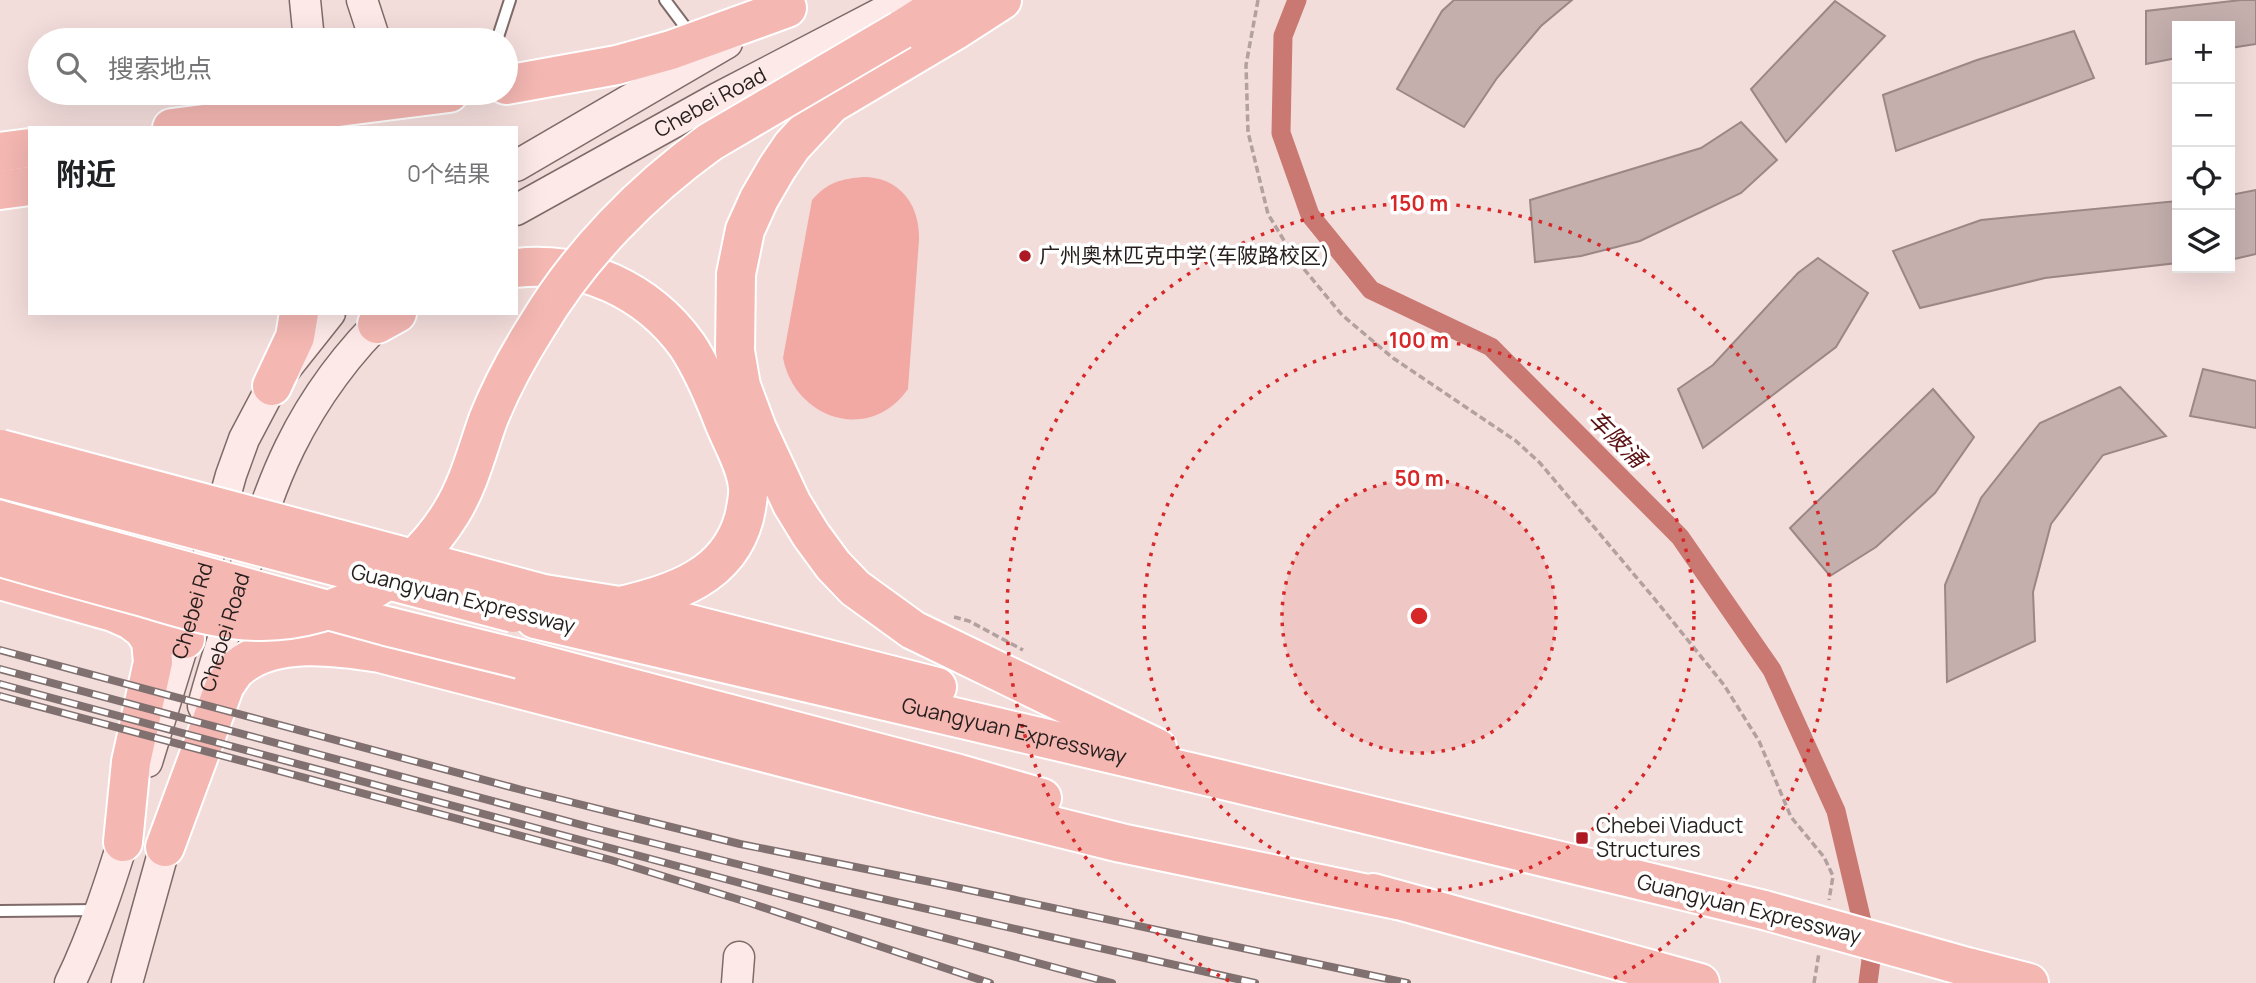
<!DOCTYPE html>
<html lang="zh">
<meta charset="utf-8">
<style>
:root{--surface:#fff;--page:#f6f6f6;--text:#202124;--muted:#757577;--line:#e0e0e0}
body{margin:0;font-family:Manrope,"Noto Sans SC",sans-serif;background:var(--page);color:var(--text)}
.controls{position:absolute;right:21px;top:21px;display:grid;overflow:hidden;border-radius:0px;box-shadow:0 7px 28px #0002}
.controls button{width:63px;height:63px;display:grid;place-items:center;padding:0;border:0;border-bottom:2px solid var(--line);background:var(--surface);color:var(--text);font:35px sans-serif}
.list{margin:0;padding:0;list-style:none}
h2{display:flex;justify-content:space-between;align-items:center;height:91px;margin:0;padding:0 28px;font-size:30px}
h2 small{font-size:23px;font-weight:400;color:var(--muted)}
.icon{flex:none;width:38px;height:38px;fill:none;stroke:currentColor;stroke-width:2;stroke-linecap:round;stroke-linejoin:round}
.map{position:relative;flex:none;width:2256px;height:983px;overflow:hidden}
.search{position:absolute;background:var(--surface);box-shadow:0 7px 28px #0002;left:28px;top:28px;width:490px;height:77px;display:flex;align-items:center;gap:18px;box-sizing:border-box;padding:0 24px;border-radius:38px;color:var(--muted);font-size:26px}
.panel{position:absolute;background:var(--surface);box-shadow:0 7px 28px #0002;left:28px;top:126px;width:490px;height:189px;border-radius:0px}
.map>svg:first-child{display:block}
</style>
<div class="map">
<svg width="2256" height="983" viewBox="0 0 2256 983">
<rect width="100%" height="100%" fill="#f3dddb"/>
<path fill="#f2a9a3" d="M863,177C899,177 920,204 919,240L908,389C869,444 795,419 783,358L812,200C828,182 841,179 863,177Z"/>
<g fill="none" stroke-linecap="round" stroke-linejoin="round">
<polyline stroke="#ca7872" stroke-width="19" points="1297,0 1283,36 1281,133 1310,215 1371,290 1491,347 1680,537 1772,670 1836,811 1871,960 1868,983"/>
</g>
<g fill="#c4afad" stroke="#9b8785" stroke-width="2">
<polygon points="1454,0 1572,0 1541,26 1497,78 1464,127 1397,89 1442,11"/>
<polygon points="2241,0 2256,0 2256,44 2230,48 2230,26 2177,26 2177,58 2146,64 2146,11"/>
<polygon points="1835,1 1885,36 1786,142 1751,89"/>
<polygon points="2074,31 2094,78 1896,151 1883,95 1977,60"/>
<polygon points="1741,122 1777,160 1741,193 1640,241 1581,256 1535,262 1530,200 1701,148"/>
<polygon points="2256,190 2256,254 2230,260 2230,195"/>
<polygon points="2177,201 2177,263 2045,278 1920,308 1893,251 1981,220"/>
<polygon points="1818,258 1868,293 1836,347 1703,448 1678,389 1713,365 1798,273"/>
<polygon points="2203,369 2256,381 2256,428 2190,416"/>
<polygon points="2120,387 2166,436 2103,455 2051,524 2033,592 2035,641 1947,682 1945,585 1981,498 2040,423"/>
<polygon points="1933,389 1974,437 1935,493 1876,547 1830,576 1790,528"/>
</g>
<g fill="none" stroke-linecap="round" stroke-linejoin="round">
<defs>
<g id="lane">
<polyline points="665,0 692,36"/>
<polyline points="497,40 510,0"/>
<polyline points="0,911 99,910"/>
</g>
<g id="secondary">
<polyline points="305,0 309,40"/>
<polyline points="362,0 375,40"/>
<polyline points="516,166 727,43"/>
<path id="s1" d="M516,210L716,99L906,0"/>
<path id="s2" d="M203,706C212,671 224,637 234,603C251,550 266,496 290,447C314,398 349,350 389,313"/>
<path id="s3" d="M147,762L190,622L231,475L244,439L272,386L330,313"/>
<path d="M70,983C95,931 112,877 129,822"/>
<polyline points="127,983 170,828"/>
<polyline points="737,983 739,957"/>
</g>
<g id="highway">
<polyline points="1002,0 954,31 831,104 792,146 777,168 759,199 745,230 736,274 735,351 741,386 757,429 792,504 811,535 833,565 855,588 913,630 1157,748"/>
<polyline points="901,30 948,0"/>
<polyline points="506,85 617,65 671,50 787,8"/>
<polyline points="172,128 449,93"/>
<polyline points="0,152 30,148"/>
<polyline points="0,190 30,186"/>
<path d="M516,268C583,260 648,291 687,345C703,369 714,396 724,422C732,442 746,465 748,487C749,496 746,509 744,518C728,577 674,593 621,606"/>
<polyline points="377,324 397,313"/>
<polyline points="272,386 295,337 299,313"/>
<polyline points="0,580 113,612 131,620 143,629 151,641 153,662 131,762 123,842"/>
<polyline points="544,594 619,606 937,687"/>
<polyline points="128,617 185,639"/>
<path id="s4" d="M535,619L1219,779L1764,910"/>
<polyline points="520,659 959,774 1042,798"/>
<path d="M165,847L225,685C229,680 233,672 238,668C274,637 337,646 380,653L936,797L1121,843L1397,900"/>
<polyline points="1373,893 1700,983"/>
<polyline points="1967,967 2029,983"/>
</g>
</defs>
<use href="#lane" stroke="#7e6b69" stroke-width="14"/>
<use href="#secondary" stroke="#7e6b69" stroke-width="33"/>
<use href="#highway" stroke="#fff" stroke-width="42"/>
<g stroke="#b3a19f" stroke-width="3.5" stroke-dasharray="7 3.5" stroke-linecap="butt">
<polyline points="1258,0 1246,65 1248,132 1268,214 1294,257 1342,315 1393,358 1516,441 1540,463 1653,597 1724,685 1759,741 1791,817 1824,857 1833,876 1829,900"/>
<polyline points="954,617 969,621 1023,650"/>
<polyline points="1814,983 1819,953"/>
</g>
<use href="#lane" stroke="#fff" stroke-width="10"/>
<use href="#secondary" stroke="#fce9e8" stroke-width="30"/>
<use href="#highway" stroke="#f4b7b2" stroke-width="38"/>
<defs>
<g id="rail">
<polyline points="0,650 522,790 740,844 936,883 1407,983"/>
<polyline points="0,669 593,828 821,885 1255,983"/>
<polyline points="0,684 1112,983"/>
<polyline points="0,696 611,860 750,903 990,983"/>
</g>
</defs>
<use href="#rail" stroke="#807170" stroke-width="8"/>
<use href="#rail" stroke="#fff" stroke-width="5" stroke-dasharray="16" stroke-linecap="butt"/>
<defs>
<g id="highway-bridge">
<polyline points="1,449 544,594"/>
<polyline points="0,478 513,613"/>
<polyline points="0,520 386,626 520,659"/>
<path d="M0,557C48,571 95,584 143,597C181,608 222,622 262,621C339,620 411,578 451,513C469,484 477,451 488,420C501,387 518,356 537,326C580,254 642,191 710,142L901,30"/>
<polyline points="1764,910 1967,967"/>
</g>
</defs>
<use href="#highway-bridge" stroke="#fff" stroke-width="42" stroke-linecap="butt"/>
<use href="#highway-bridge" stroke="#f4b7b2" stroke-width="38"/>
</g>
<circle cx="1419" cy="616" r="137" fill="#d62828" fill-opacity=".12"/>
<g fill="none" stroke="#d62828" stroke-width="3.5" stroke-dasharray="3.5 7">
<circle cx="1419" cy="616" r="137"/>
<circle cx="1419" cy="616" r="275"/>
<path d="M1229 981A412 412 0 1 1 1609 981"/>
</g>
<g fill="#ad1a24" stroke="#fff" stroke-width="2.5">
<circle cx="1025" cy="256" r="7"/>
<rect x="1575" y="831" width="14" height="14" rx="3.5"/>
</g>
<g text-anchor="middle" stroke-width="7" stroke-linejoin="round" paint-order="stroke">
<g font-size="21" fill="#261e1d" stroke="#fff">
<text dy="7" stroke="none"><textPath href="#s1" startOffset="222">Chebei Road</textPath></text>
<text transform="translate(463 599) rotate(14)" y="7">Guangyuan Expressway</text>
<text dy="7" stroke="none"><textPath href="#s3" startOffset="158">Chebei Rd</textPath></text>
<text dy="7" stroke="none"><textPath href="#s2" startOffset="77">Chebei Road</textPath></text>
<text dy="7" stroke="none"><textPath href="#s4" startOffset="492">Guangyuan Expressway</textPath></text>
<text transform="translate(1749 909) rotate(14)" y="7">Guangyuan Expressway</text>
</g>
<g font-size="21" fill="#261e1d" stroke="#fff" text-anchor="start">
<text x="1039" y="263">广州奥林匹克中学(车陂路校区)</text>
<text x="1596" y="833">Chebei Viaduct<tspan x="1596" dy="24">Structures</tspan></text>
</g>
<g font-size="23" font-style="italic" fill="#5d1214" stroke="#fff">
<text transform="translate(1617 439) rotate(45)" y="8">车陂涌</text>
</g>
</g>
<circle cx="1419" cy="616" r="10" fill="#d62828" stroke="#fff" stroke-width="3.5"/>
<g font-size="21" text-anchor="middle" font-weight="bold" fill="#d62828" stroke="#fff" stroke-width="7" stroke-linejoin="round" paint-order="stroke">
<text x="1419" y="211">150 m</text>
<text x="1419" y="348">100 m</text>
<text x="1419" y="486">50 m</text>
</g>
</svg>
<div class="controls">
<button>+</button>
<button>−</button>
<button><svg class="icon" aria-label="locate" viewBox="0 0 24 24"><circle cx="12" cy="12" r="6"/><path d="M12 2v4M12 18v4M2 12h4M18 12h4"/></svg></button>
<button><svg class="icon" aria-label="layers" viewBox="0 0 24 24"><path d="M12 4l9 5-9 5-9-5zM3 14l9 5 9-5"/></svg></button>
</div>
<div class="search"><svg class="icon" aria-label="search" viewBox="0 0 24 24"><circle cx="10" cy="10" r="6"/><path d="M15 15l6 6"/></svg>搜索地点</div>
<section class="panel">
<h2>附近<small>0个结果</small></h2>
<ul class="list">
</ul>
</section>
</div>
